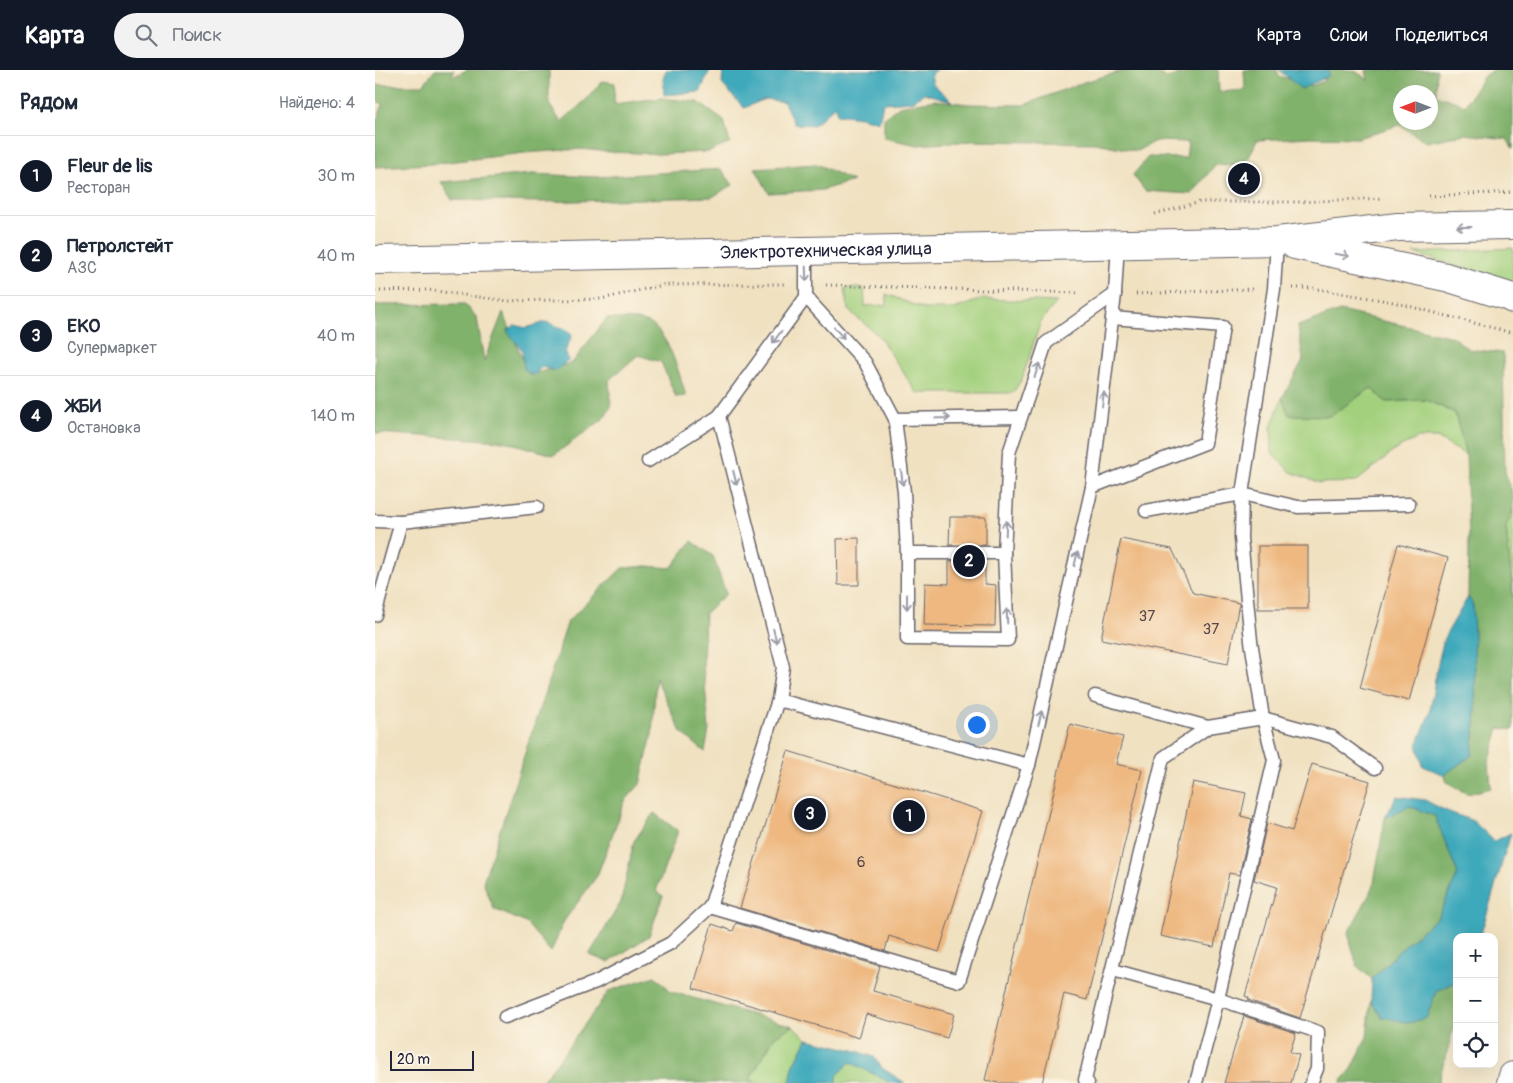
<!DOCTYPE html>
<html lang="ru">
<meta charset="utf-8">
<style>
:root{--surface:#fff;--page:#f2f2f3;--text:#1f2937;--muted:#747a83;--line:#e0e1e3;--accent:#111827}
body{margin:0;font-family:Pangolin,sans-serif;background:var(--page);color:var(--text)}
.controls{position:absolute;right:15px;bottom:15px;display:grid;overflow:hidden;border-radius:10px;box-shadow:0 5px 20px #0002}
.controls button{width:45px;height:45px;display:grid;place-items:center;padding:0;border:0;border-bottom:1px solid var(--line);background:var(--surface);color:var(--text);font:25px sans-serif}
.compass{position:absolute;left:1018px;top:15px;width:45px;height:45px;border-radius:50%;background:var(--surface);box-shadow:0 5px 20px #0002;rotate:270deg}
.scale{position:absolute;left:15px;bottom:12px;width:84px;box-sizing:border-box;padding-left:5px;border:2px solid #22223b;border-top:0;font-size:14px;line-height:18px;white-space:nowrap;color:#22223b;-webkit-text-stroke:4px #fcf5e5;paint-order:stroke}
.you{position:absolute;left:601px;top:654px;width:18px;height:18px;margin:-12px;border:4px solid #fff;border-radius:50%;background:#1a73e8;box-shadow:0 0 0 8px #1a73e833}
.badge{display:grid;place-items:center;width:32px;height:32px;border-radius:50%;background:var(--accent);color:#fff;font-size:16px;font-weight:700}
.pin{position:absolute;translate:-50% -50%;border:2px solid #fff;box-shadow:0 1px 5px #0006}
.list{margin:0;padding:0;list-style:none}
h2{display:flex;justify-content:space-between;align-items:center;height:65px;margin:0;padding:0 20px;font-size:21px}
h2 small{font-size:16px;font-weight:400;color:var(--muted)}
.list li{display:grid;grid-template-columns:32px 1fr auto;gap:15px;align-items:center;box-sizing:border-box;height:80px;padding:0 20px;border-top:1px solid var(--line)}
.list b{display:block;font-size:19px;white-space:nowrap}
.list p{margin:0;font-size:16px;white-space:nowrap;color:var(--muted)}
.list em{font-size:16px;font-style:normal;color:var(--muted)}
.icon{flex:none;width:28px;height:28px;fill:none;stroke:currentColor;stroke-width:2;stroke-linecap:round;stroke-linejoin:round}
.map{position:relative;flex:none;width:1138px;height:1013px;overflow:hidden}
header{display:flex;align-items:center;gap:30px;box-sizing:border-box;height:70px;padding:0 25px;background:var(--accent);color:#fff}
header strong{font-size:24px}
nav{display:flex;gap:28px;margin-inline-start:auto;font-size:18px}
.search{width:350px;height:45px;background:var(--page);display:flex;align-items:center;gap:12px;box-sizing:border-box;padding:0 18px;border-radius:28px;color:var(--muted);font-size:19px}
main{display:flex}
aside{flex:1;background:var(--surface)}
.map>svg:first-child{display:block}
</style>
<header>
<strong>Карта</strong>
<div class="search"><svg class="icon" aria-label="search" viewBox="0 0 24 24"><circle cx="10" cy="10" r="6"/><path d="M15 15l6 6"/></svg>Поиск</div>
<nav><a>Карта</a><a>Слои</a><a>Поделиться</a></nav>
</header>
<main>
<aside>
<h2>Рядом<small>Найдено: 4</small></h2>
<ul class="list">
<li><span class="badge">1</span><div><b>Fleur de lis</b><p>Ресторан</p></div><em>30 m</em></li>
<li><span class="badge">2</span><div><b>Петролстейт</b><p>АЗС</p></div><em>40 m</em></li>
<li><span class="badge">3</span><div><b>EKO</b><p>Супермаркет</p></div><em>40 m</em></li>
<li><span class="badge">4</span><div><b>ЖБИ</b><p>Остановка</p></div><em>140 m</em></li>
</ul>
</aside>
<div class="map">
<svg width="1138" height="1013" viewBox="0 0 1138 1013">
<rect width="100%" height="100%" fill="#fcf5e5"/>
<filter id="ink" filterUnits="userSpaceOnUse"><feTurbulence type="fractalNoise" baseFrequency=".02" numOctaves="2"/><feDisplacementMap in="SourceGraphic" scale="10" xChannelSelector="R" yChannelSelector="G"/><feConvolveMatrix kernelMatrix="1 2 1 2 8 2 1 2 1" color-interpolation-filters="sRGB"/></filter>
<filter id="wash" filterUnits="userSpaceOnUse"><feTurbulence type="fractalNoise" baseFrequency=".0096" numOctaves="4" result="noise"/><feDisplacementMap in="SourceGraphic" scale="20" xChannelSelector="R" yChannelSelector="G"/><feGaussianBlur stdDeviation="1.12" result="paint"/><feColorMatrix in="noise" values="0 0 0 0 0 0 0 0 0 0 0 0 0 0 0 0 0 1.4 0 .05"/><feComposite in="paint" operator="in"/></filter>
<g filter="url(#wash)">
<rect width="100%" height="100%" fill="#f0e1c1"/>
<g fill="#a2d07d" stroke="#62795c">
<polygon points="1138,178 1138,213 1038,183"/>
<polygon points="470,218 489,218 490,236 512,235 511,224 549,239 579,239 607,229 682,232 666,251 647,309 638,323 542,323 504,266 473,240"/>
<polygon points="996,318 1011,332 1051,330 1080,343 1091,385 1062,368 1043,368 1020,380 981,412 944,413 916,402 897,384 896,357 907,328 914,345 954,346"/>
<polygon points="1138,440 1138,527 1131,456"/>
<polygon points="418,956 432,969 418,997 415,1013 381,1013 375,1009 400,966"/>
<polygon points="475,992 516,1013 462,1013 462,1006"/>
</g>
<g fill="#81b26c" stroke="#526a54" fill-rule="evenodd">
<polygon points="60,0 79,0 77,7 92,0 174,0 174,34 186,52 211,30 227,11 240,13 239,34 285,28 323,32 349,51 355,73 334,82 288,84 234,82 206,79 149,83 56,94 0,97 0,49 3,48 8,34 0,30 0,15 48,15"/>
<path d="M751,0H778L791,8L814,3V0H843L844,22L870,20L869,0H902L904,6L937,16L949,11L950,0H979L993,10L991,0H1062L1061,25L1090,35L1109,6L1118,0H1138V79L1132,69L1090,64L1052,72L1024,55L983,68L935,67L882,70L871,94L840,95L817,124L770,121L758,105L773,87L811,88L813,72L780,71L762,81L720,73L597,71L543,75L509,68V48L524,36L560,30L593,34L649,35L709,12ZM1026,22H1056V52H1026Z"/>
<polygon points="442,94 478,111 447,120 394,123 380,98"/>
<polygon points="346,99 358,115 337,127 165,132 77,130 66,112 157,104 221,107"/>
<path d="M90,234L102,248L109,291L128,242L154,305L197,293L232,248C244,250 260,248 271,252C293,259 305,306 311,326L301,327L286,292L263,285L234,310L236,337L227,350L179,385L128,371L0,363V235Z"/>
<polygon points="965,241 1078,267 1093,279 1128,283 1130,402 1138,425 1138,440 1131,457 1138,527 1138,660 1124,658 1114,692 1116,718 1092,724 1072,712 1069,705 1097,685 1101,643 1098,535 1093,527 1094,469 1091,385 1080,343 1051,330 1011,332 996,318 955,346 914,345 907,328 928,290 923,256"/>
<polygon points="317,471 338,486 351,524 330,543 328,595 334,659 330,682 306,662 281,608 277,665 265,714 250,731 222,806 189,851 176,882 151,853 119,839 108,812 193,551 247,498 272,496 296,498"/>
<polygon points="1034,736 1060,746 1083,804 1063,847 1029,876 997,909 982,896 973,863 998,818 1010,748"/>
<polygon points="279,743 303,761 281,821 288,826 274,866 234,892 214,885 246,832 259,771"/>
<polygon points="280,906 297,922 418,956 400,966 375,1008 381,1013 165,1013 183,991 234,921"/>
<polygon points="1082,911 1082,947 1063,1013 965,1013 977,999 992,967 996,931 1007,947 1052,947 1061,921"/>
</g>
<g fill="#3ca9bb" stroke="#2f667b">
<polygon points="291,0 335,0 325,22 289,25 288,8"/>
<polygon points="348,0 561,0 556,4 558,14 577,31 549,23 538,31 508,33 504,52 486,47 462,44 461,35 439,55 419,54 409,32 390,29 369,38 347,14"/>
<polygon points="904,0 953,0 954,6 926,19"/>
<polygon points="171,252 193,260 197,266 190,282 194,290 180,301 167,297 158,306 149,299 147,280 132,261 140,255 151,258"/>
<polygon points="1093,527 1098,535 1101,643 1097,685 1069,705 1048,696 1042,675 1055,642 1061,602 1069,568"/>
<polygon points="1022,726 1050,730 1069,740 1098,751 1119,771 1136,763 1105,867 1082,867 1082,911 1061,921 1052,947 1035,953 1007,947 996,931 997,909 1029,876 1063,847 1083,804 1060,746 1034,736 1010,748"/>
<polygon points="432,969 479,980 499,987 507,998 530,1013 516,1013 475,992 462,1006 462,1013 415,1013 418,997"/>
</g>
<g id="blocks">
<g fill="#eeb880">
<polygon points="575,447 611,447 611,475 574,475"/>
<polygon points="484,468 484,515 463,515 462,469"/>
<polygon points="746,469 797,479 818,523 864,533 853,594 726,569"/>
<polygon points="1023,474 1073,488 1034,631 985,618"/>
<rect x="883" y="476" width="50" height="63"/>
<polygon points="574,491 610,491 610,514 621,515 620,556 549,555 550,513 574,514"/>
<polygon points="695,654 748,667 741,694 767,700 712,930 689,924 667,1013 624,1013 610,1010"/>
<polygon points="413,681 608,741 564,882 514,866 510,881 365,838"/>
<polygon points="937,694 995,711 925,948 873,930 874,928 870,926 902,817 879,810 892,753 917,761"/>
<polygon points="818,712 871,723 866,746 877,749 864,805 854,803 839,877 785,866"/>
<polygon points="361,853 505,896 498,921 579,944 572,968 491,944 484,968 318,918 337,854 358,861"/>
<polygon points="869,946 921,963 915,982 924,985 916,1013 849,1013"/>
</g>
</g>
</g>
<g filter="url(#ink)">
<use href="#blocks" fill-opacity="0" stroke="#6a656a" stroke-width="1"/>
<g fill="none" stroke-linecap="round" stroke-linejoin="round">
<defs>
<g id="service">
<polyline points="431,181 431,227 344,346 408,597 403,630 335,837 584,911 654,695 717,417 740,224"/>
<polyline points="431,227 490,292 520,349 529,422 532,483 629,483 634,383 671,273 740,224 743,174"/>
<polyline points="520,349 646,347"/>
<polyline points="273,391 344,346"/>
<polyline points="717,417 830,373 848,257 737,248"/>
<polyline points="771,441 867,424 923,437 1034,434"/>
<polyline points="0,451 26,452 162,437"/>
<polyline points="532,483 532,569 633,570 629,483"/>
<polyline points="0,545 26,452"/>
<polyline points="720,626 833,657"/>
<polyline points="403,630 654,695"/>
<polyline points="738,900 843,929 943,962 942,999 936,1013"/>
<polyline points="130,947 221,912 296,873 335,837"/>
<polyline points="713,1013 710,1010 788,688 833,657 888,648 957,667 1000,698"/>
<polyline points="821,1013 843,929 899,690 888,648 876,571 866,468 867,424 899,219 902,171"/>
</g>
<g id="secondary">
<polyline points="920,175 1071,207 1132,226 1138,229"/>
<path id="s1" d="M0,190L902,171L1023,157L1138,155"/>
</g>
<polyline id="primary" points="1136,1013 1138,1006"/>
</defs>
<use href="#service" stroke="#6a656a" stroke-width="15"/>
<use href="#secondary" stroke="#6a656a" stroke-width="30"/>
<use href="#primary" stroke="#6a656a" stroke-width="30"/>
<g stroke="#6a656a" stroke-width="3" stroke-dasharray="1 4" stroke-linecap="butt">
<polyline points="1054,126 1138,122"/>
<polyline points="780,144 825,132 922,132 1008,128"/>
<polyline points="451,215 704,223"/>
<polyline points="918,218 937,218 1018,232 1138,263"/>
<polyline points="0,221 53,220 133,231 226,229 288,215 412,214"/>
<polyline points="761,224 879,219"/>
</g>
<use href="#service" stroke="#fff" stroke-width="12"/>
<use href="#secondary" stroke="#fff" stroke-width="28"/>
<use href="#primary" stroke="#fff" stroke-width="28"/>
</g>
<defs><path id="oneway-shaft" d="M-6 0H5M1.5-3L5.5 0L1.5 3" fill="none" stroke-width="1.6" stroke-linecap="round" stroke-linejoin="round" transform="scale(1.25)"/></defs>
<g stroke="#9c9ca7">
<use href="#oneway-shaft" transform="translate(1089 157) rotate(180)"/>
<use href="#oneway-shaft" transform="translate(967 185) rotate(10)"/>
<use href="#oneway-shaft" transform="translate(431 204) rotate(88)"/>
<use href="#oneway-shaft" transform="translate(464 263) rotate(48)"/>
<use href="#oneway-shaft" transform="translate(402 267) rotate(126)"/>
<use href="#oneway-shaft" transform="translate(662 300) rotate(-71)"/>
<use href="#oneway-shaft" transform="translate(728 329) rotate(-83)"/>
<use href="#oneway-shaft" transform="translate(568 348) rotate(-1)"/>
<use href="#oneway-shaft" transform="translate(360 408) rotate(76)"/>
<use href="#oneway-shaft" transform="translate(527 408) rotate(83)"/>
<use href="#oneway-shaft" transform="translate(631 458) rotate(-88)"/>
<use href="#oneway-shaft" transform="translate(701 489) rotate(-77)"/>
<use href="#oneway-shaft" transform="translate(532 532) rotate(90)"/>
<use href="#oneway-shaft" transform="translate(632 546) rotate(-92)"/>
<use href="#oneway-shaft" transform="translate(400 566) rotate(76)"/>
<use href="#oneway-shaft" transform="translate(665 648) rotate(-77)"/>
</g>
</g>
<g text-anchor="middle" stroke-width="4" stroke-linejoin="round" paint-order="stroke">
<g font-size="15" fill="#55484c">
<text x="772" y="551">37</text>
<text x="836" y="564">37</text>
<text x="486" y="797">6</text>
</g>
<g font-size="18" fill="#22223b" stroke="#fcf5e5">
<text dy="6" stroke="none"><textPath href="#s1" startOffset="451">Электротехническая улица</textPath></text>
</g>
</g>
</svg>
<div class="controls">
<button>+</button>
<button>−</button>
<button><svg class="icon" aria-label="locate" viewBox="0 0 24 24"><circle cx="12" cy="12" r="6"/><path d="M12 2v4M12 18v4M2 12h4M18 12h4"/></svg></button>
</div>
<svg class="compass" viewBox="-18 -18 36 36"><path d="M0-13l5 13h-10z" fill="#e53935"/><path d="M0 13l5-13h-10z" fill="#747a83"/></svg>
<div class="scale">20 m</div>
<div class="you"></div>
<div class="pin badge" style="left:534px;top:746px">1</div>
<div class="pin badge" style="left:594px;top:491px">2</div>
<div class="pin badge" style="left:435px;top:744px">3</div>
<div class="pin badge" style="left:869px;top:109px">4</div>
</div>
</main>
